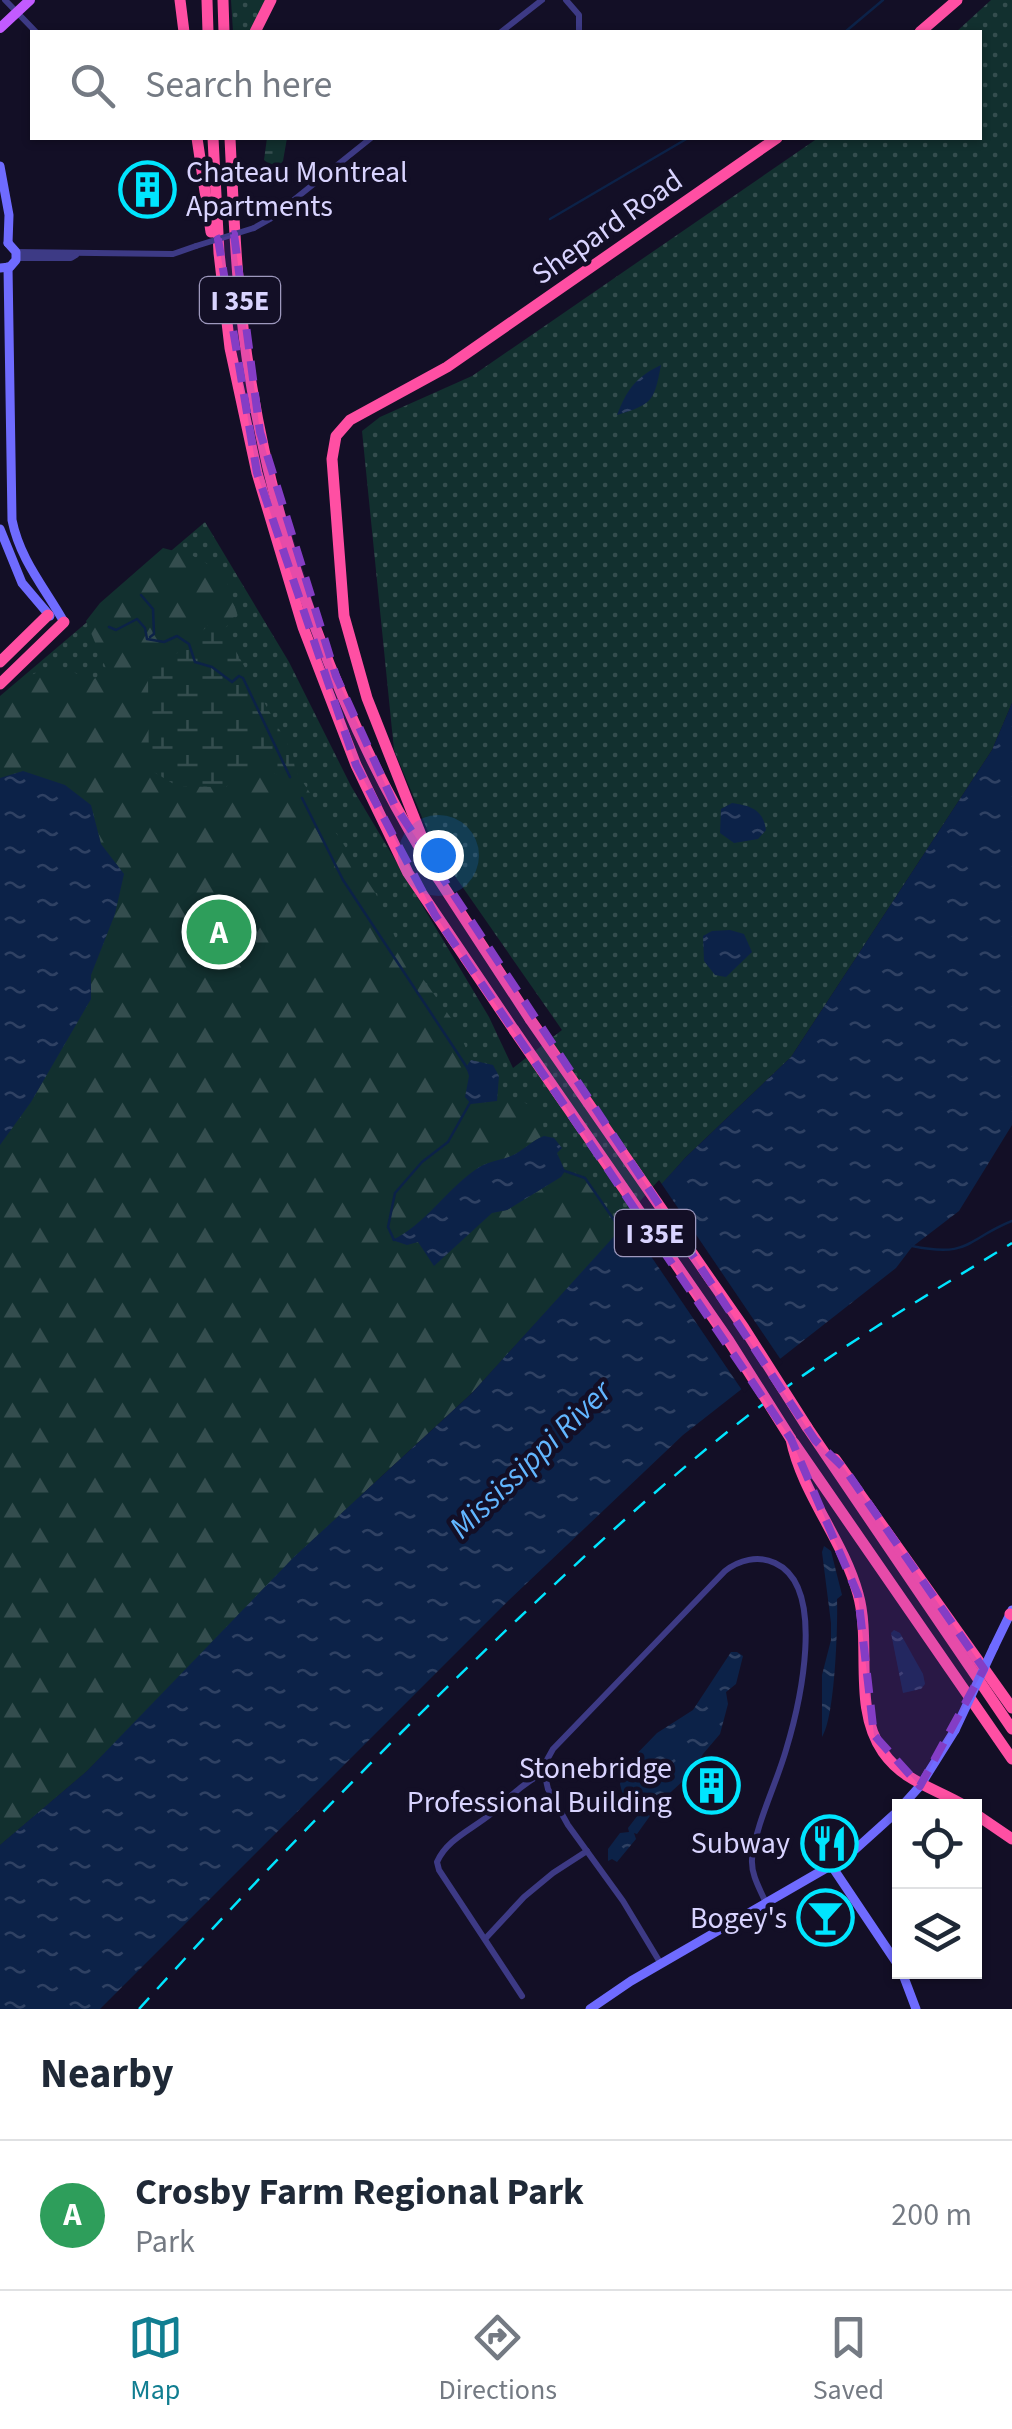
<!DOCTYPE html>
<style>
:root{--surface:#fff;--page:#f6f6f7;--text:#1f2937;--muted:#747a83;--line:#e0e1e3;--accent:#117e91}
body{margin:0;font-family:"Source Sans 3",sans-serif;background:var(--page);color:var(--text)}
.controls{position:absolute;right:30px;bottom:30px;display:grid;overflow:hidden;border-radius:0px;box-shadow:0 2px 8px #0004}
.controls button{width:90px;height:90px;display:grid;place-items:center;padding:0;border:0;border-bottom:2px solid var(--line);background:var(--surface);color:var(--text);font:50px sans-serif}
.you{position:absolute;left:438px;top:855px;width:35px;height:35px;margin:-25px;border:8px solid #fff;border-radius:50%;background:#1a73e8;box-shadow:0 0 0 15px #1a73e833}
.badge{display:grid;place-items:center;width:65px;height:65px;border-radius:50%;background:var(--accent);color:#fff;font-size:32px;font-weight:700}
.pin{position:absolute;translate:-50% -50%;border:5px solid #fff;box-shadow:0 2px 10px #0006}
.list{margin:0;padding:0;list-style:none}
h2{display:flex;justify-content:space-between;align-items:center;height:130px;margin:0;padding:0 40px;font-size:42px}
h2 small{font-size:32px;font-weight:400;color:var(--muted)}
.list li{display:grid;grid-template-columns:65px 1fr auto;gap:30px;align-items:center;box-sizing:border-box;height:150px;padding:0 40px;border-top:2px solid var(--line)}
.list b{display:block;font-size:38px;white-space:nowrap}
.list p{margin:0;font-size:32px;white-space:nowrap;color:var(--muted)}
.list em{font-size:32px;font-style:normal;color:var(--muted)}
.icon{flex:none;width:55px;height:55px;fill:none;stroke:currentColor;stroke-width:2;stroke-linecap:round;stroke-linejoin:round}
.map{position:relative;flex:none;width:1012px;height:2009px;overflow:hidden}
.search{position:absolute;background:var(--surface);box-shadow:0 2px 8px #0004;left:30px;right:30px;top:30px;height:110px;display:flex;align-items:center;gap:25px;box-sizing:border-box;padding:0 35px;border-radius:0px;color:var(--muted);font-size:38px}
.sheet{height:280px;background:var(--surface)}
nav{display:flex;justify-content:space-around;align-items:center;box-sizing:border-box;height:140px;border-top:2px solid var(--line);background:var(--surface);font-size:28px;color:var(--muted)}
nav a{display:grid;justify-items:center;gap:5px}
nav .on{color:var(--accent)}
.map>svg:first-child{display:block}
</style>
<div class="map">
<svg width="1012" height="2009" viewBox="0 0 1012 2009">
<defs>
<pattern id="grass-dots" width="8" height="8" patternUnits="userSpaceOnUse" patternTransform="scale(2.5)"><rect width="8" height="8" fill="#12302f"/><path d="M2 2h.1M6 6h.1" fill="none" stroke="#344d4e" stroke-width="1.8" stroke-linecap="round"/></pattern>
<pattern id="forest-firs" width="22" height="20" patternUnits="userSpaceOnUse" patternTransform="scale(2.5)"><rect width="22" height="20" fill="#12302f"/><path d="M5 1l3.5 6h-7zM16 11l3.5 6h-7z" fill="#344d4e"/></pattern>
<pattern id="wetland-marsh" width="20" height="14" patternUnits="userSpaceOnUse" patternTransform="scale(2.5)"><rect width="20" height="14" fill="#12302f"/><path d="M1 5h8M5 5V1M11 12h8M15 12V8" fill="none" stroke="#344d4e"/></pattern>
<pattern id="water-ripples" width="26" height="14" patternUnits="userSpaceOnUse" patternTransform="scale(2.5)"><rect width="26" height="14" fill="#0c2248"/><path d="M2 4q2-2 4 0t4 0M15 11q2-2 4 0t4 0" fill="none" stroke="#2f4163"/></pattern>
</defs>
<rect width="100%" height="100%" fill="#130f26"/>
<g fill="url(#grass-dots)">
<polygon points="231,0 266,0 250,32 233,32"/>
<polygon points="991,0 1012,0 1012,703 992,750 791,1057 686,1157 587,1268 87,1771 0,1845 0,696 205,522 289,662 351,786 489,1017 513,1068 562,1030 434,846 394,750 362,431 380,417 472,376 818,138 980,138 980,32 956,32"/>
</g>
<path fill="url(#forest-firs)" d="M163,548L193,556L224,573L237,613L224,630L208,625L149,769L177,786L226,787L247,768L266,769L282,777L295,770L376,894L398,944L456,1025L471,1060L466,1067L471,1104L518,1100L542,1110L544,1136C531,1141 523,1151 510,1157C496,1162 484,1162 473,1171C448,1191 420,1227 394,1239L418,1242L434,1265L492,1213L507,1210L561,1177L581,1172L621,1230L472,1393L294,1557L87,1771L0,1845V1145L31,1102L91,999V975L115,914L124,874L101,844L91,804L23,771L0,778V699C31,671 50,658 91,680L108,673L86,621L100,603Z"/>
<g fill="url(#wetland-marsh)">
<polygon points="267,138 287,138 283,161 276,169 264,160"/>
<polygon points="209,625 224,630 293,754 295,770 282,778 266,769 247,768 226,787 177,786 149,769 148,679"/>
</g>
<g fill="url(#water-ripples)">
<path d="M661,365C654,401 653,404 617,415C627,389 636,377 661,365Z"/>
<polygon points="1012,703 1012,1125 959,1211 912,1247 896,1268 683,1435 508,1601 100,2009 0,2009 0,1845 87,1771 294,1557 472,1393 686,1157 791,1057 992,750"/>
<polygon points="23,771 65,785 91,805 101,844 124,874 115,914 91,975 91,999 31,1102 0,1145 0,778"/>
<path d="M732,803C752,806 763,810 766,830L758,839L734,843L720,833L721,809Z"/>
<polygon points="730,930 744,934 752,952 726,977 715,975 704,961 703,936 712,931"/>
<polygon points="471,1060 493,1065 499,1076 497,1101 471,1104 465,1097 469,1076 466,1067"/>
<path d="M544,1136L554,1138L562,1148L557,1153L565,1171L561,1177L507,1210L492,1213L434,1266L418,1242L407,1245L392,1240C424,1226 446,1190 475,1170C486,1161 499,1161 511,1156C523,1151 531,1141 544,1136Z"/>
<path d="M824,1546L831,1551L842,1595L837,1599C838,1626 835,1718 822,1737V1675L831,1640V1623L822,1552Z"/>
<polygon points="894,1630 900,1633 923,1674 925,1684 921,1689 903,1693 891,1633"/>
<polygon points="731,1652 737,1652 743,1656 736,1684 726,1692 728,1704 720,1734 703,1754 695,1770 660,1802 637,1834 634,1833 636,1839 617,1862 612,1859 608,1861 608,1849 620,1833 629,1832 628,1828 638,1815 622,1792 620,1784 624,1767 657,1733 693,1710"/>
</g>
<polygon fill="#130f26" points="659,1180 783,1363 744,1393 625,1218"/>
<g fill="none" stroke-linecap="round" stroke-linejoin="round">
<g stroke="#0c2248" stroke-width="2.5">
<polyline points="845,32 883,0"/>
<polyline points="550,219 688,138"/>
<polyline points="141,595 153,609 154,634 150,637"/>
<polyline points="109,627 116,630 137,619 145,628 147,639 164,642 177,636 189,644 195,662 212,667 232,682 239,676 243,678 290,777"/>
<polyline points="302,798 343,880 468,1069"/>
<polyline points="562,1170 585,1178 621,1230"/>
<polyline points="394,1240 388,1227 395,1193 422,1162 448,1142 471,1101"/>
<path d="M912,1246C970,1258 965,1240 1012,1221"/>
</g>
<g stroke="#3d3a85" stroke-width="6">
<polyline points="5,0 36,32"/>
<polyline points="566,0 579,15 579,32"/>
<polyline points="501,32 542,0"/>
<polyline points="254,228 270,219 371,138"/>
<polyline points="16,252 173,254 196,246"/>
<polyline points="16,258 71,258 76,255"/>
<polyline points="485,1939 524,1897 553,1873 587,1851"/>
<path d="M661,1964L623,1901L568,1825L548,1789L543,1767L553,1749L725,1571C739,1560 758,1555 775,1563C828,1587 799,1707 786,1750C776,1785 756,1823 752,1859C751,1875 760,1889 766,1903"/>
<path d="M522,1996L439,1870L437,1862C447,1839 473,1829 492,1813C509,1798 522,1784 543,1773"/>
</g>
<g stroke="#6f6bff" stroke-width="9">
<polyline points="0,166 9,215 8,243"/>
<path d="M8,267L12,520C20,560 45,588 64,622"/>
<polyline points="0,268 10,267 16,260 16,252 8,243"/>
<polyline points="0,529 22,583 50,616"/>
<polyline points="994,1647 1012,1610"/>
<polyline points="902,1806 920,1786 955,1730"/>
<polyline points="831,1865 900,1968"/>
<polyline points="902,1972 916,2009"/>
<polyline points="590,2009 631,1981 849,1855 900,1809"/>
</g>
<polyline stroke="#c25bff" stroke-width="10" points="0,28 30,0"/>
<g stroke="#ff4fa3" stroke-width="11">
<polyline points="180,0 184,32"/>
<polyline points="207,0 208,32"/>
<polyline points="223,0 224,32"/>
<polyline points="255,32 271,0"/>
<polyline points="920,32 957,0"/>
<polyline points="197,138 211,232"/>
<polyline points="213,138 219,253 230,348 257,473 303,627 356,765 408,873 514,1030"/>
<path d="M230,138C234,222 237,305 252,388C279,548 338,713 422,852"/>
<polyline points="0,662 48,615"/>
<polyline points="0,684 64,622"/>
<polyline points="434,872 530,1019"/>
<polyline points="438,878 367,698 344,616 332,459 336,436 350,420 447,367 777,138"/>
<polyline points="807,1427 1012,1729"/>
<path d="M791,1439C802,1494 843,1539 858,1594C872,1643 852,1708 883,1752C904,1782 935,1788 965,1806"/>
<polyline points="794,1443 1012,1759"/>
<polyline points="835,1459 1012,1708"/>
<polyline points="1010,1614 1012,1615"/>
<polyline points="974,1813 1012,1839"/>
</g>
<path stroke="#00e5ff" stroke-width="2.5" stroke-dasharray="15 12" stroke-linecap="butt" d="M139,2009C261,1874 387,1743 519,1618C596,1545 674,1472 758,1408C839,1347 926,1296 1012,1243"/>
<polyline stroke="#3d3a85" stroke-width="6" points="196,246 254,228"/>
<polyline stroke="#6f6bff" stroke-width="9" points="955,1730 994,1647"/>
<g stroke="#ff4fa3" stroke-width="11">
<polyline points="530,1019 744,1328 807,1427"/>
<polyline points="514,1030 729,1341 791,1439"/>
</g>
</g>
<path fill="#843dc5" fill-opacity="0.2" stroke="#843dc5" stroke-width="8" stroke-dasharray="20 12" stroke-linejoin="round" d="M234,234L260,432L336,676L395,806L815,1440L844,1468L984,1669L920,1786L874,1735L858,1595L791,1439L435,915L356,765L257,473L218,239Z"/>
<defs>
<symbol id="building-ring" viewBox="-11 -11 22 22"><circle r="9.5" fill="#130f26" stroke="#00e5ff" stroke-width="1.5"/><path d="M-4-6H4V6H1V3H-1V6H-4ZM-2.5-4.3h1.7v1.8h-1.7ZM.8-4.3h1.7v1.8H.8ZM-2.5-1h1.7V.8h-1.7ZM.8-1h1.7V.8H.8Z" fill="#00e5ff"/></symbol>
<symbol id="restaurant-ring" viewBox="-11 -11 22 22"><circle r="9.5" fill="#130f26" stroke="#00e5ff" stroke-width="1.5"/><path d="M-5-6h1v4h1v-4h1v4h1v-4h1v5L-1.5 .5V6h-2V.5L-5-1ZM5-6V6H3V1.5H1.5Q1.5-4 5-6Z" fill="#00e5ff"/></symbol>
<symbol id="bar-ring" viewBox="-11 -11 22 22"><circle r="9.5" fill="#130f26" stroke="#00e5ff" stroke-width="1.5"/><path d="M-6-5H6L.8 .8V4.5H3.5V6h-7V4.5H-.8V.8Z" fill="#00e5ff"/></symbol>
</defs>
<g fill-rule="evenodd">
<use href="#building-ring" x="116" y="158" width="63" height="63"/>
<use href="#building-ring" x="680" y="1754" width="63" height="63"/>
<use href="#restaurant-ring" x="798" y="1812" width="63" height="63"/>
<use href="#bar-ring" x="794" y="1886" width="63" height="63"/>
</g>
<g text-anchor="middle" stroke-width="9" stroke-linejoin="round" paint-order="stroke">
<g fill="#130f26" stroke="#9e99be" stroke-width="2.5">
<rect x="200" y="277" width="80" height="46" rx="8"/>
<rect x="615" y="1210" width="80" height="46" rx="8"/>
</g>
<g font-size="28" font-weight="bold" fill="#d9d4ff">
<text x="240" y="310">I 35E</text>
<text x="655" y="1243">I 35E</text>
</g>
<g font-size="30" fill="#d9d4ff" stroke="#130f26" text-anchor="end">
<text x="186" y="182" text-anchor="start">Chateau Montreal<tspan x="186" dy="34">Apartments</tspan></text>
<text x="672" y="1778">Stonebridge<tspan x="672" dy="34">Professional Building</tspan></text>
<text x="790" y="1853">Subway</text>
<text x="787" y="1928">Bogey's</text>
</g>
<g font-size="30" fill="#d9d4ff" stroke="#130f26">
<text transform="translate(607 227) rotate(-35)" y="10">Shepard Road</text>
</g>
<g font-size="32" font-style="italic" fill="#62b6ff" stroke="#130f26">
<text transform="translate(530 1459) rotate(-44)" y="11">Mississippi River</text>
</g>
</g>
</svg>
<div class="controls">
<button><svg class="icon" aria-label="locate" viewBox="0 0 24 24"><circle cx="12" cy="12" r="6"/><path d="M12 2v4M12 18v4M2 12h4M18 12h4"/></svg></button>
<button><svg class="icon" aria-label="layers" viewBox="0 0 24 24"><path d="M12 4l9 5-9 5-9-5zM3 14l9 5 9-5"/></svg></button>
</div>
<div class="you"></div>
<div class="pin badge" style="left:219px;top:932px;background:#2e9e5b">A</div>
<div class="search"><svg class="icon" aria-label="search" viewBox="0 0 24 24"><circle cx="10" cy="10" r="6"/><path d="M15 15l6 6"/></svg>Search here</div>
</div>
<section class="sheet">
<h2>Nearby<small></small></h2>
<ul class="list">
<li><span class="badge" style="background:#2e9e5b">A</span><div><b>Crosby Farm Regional Park</b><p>Park</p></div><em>200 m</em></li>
</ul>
</section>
<nav>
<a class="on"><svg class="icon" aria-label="map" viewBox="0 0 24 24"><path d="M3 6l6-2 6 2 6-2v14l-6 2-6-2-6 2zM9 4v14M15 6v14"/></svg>Map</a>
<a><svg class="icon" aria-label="directions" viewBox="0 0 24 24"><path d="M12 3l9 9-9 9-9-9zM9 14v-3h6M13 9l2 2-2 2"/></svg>Directions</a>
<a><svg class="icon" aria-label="saved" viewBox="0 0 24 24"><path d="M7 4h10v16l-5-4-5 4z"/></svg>Saved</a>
</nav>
